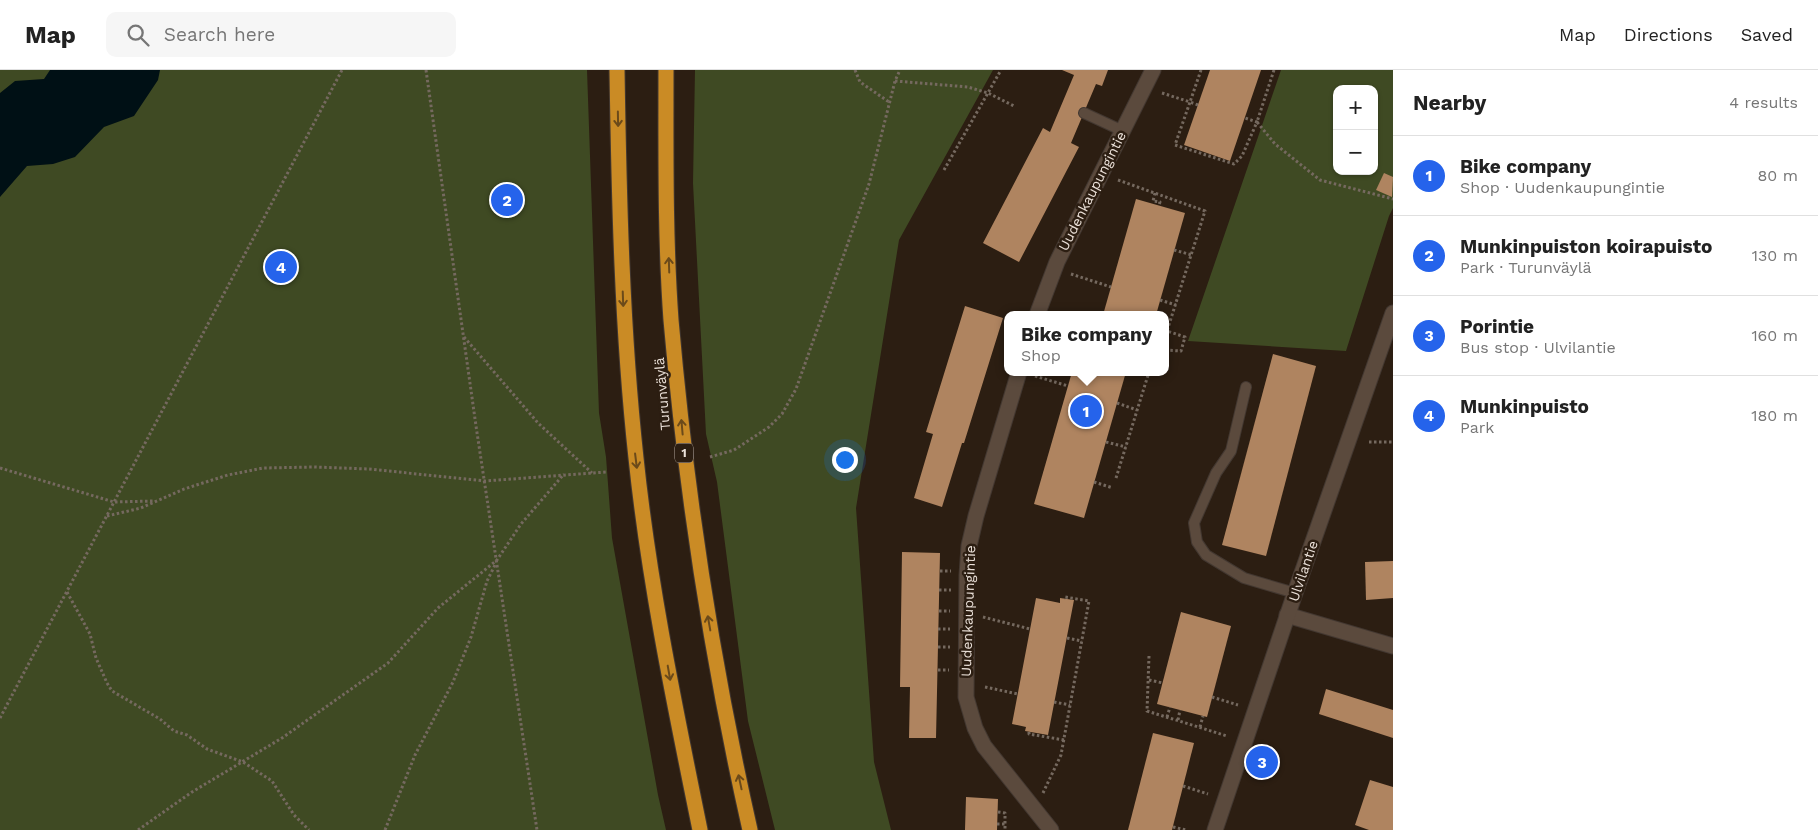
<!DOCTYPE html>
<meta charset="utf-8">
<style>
:root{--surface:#fff;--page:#f6f6f6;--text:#222;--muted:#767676;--line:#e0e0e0;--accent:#2563eb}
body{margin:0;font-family:"Work Sans",sans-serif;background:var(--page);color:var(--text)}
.controls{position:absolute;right:15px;top:15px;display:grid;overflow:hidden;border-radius:10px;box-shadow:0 1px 4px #0004}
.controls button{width:45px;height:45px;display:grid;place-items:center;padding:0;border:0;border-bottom:1px solid var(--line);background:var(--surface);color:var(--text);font:25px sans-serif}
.you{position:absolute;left:844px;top:389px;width:18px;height:18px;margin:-12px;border:4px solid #fff;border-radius:50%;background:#1a73e8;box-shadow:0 0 0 8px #1a73e833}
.badge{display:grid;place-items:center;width:32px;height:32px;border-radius:50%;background:var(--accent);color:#fff;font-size:16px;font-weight:700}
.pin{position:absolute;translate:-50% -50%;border:2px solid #fff;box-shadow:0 1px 5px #0006}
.popup{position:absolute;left:1004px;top:241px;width:165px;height:65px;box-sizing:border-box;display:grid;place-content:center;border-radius:10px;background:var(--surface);filter:drop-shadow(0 1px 4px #0005);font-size:16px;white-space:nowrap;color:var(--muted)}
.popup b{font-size:19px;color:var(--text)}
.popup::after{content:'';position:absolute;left:50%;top:100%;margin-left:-10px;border:10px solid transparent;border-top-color:var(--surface)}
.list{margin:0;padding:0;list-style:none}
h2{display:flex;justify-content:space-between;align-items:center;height:65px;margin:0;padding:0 20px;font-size:21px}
h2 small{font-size:16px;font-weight:400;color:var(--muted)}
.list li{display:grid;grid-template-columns:32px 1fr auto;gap:15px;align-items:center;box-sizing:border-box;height:80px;padding:0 20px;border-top:1px solid var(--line)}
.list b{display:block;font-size:19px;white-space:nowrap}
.list p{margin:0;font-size:16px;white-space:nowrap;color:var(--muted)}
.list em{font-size:16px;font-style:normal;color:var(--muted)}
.icon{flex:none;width:28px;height:28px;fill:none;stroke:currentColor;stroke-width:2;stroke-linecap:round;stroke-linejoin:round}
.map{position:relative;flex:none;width:1393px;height:760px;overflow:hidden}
header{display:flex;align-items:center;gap:30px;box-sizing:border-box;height:70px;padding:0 25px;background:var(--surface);border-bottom:1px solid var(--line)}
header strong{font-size:24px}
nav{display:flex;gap:28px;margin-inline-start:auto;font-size:18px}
.search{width:350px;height:45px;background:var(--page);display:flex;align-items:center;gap:12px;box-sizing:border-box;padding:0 18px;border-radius:10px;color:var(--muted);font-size:19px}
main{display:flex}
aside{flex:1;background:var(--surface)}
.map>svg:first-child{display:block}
</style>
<header>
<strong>Map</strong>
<div class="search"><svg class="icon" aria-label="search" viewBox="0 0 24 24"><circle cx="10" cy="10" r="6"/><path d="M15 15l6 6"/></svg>Search here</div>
<nav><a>Map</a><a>Directions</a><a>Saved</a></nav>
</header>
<main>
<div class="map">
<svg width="1393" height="760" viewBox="0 0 1393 760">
<rect width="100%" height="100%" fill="#2c1e12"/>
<g fill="#3f4a23" fill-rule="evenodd">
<polygon points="0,0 587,0 599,343 606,387 612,468 658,725 666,760 0,760"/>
<polygon points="695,0 993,0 899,170 856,438 874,692 891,760 775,760 748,651 717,412 706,364 693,113"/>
<path d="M1281,0H1393V138L1389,146L1346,281L1188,271ZM1337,19H1374V101H1337Z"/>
</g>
<polygon fill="#001015" points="50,0 160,0 158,10 134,46 104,57 75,87 53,94 27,96 0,127 0,23 15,11 44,9"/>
<g fill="#af8460">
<polygon points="1062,0 1108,0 1102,16 1096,14 1071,73 1079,77 1019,192 983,173 1043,58 1050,62 1074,5"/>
<polygon points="1210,0 1261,0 1230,91 1184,75"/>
<polygon points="1384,103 1393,107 1392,127 1376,120"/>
<polygon points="1136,129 1185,143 1156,245 1103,245"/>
<polygon points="965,236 1003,248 964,373 962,373 942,437 914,428 933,364 926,362"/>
<polygon points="1273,284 1316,296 1266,486 1222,475"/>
<polygon points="1072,302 1126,302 1084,448 1034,434"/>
<polygon points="902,482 940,483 936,668 909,668 910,617 900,617"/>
<polygon points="1393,491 1393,528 1366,530 1365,492"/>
<polygon points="1036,528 1060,533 1060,528 1074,530 1048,665 1025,661 1026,657 1012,654"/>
<polygon points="1181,542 1231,556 1207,647 1157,634"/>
<polygon points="1326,619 1393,640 1393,668 1319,644"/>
<polygon points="1153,663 1194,673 1172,760 1128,760"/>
<polygon points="1370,710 1393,717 1393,760 1369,760 1355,755"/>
<polygon points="966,727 998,729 997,760 965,760"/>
</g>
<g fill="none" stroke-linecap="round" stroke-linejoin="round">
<defs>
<g id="lane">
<polyline points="1084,43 1123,61"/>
<polyline points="1246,317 1231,381 1216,403 1194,453 1197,472 1206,485 1244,508 1295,523"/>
</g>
<g id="street">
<polyline points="1037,245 1057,192 1153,0"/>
<polyline points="1019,302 976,446 969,476 967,505 966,627 975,658 984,676 1051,760"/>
<polyline points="1287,545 1393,576"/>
</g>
<polyline id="secondary" points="1215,760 1295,523 1393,243"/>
<g id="highway">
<path d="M617,0C619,130 622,259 636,388C649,513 675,637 700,760"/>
<path d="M666,0C666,83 665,167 671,250C686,422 712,592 750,760"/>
</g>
</defs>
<use href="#lane" stroke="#433831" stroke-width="12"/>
<use href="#street" stroke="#433831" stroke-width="17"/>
<use href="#secondary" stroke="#433831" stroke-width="17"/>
<use href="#highway" stroke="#433831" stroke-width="17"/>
<g stroke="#75695f" stroke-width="3" stroke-dasharray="2.5 2.5" stroke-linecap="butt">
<polyline points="426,0 476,356 537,760"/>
<polyline points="855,0 860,12 889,32"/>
<polyline points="1274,0 1257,52 1275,74 1320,110 1393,129"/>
<polyline points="895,11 968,17 988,23 1014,36"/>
<polyline points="1162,23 1190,32 1175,75 1234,94 1242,86 1257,52 1245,48"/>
<polyline points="1198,35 1190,32 1201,0"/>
<polyline points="944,100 1001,0"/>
<polyline points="1118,110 1205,141 1167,261 1185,267 1181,281 1165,280"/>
<polyline points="1155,123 1153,131 1160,132 1159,135"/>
<polyline points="1174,180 1192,185"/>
<polyline points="1071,204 1111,217"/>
<polyline points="1160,230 1176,235"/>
<polyline points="464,267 538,353 592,403"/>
<polyline points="1035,306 1068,316"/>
<polyline points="1117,333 1137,340"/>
<polyline points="1106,372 1126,377"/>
<polyline points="1369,372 1393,372"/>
<polyline points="710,387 734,380 769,357 782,344 796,319 869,114 895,11 900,0"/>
<polyline points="0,398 114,432 154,431"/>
<polyline points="1116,408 1149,302"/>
<polyline points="1094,412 1113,418"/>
<polyline points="107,446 141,438 184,419 228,405 263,398 314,397 369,399 485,411 606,402"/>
<polyline points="940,501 951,501"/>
<polyline points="939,520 951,520"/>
<polyline points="67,522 90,564 96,588 107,613 112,621 160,649 174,661 187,665 207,679 243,692 272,711 294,745 309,760"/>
<polyline points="939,541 950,541"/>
<polyline points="983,547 1030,559"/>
<polyline points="938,559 950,559"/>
<polyline points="1067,568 1082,571"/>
<polyline points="938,577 950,577"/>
<polyline points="1149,586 1147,641 1227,666"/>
<polyline points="938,600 949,600"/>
<polyline points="1149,610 1163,613"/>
<polyline points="985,617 1018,624"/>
<polyline points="1212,627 1238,635"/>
<polyline points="1054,632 1070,635"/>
<polyline points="1167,647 1170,637"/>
<polyline points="0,648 342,0"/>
<polyline points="1178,650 1180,640"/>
<polyline points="1200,657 1203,646"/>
<polyline points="1029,662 1029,664 1064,670"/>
<polyline points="1183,716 1208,724"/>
<polyline points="1043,723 1061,685 1089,531 1065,527 1064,529"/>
<polyline points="998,742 1005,743 1005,760"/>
<polyline points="997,754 1005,754"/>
<polyline points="1173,757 1186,760"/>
<polyline points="138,760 192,722 282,668 388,593 438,538 497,490 521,454 564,404"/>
<polyline points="385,760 415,685 453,612 471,567 487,511 496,493"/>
</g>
<use href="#lane" stroke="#5b4a3d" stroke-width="10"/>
<use href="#street" stroke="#5b4a3d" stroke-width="15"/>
<use href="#secondary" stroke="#5b4a3d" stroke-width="15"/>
<use href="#highway" stroke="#ca8b25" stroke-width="15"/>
</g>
<defs><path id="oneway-shaft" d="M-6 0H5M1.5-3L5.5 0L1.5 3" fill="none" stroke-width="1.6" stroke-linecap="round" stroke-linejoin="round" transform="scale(1.25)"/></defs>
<g stroke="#6b4a1a">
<use href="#oneway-shaft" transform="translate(618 49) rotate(89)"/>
<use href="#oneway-shaft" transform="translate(669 195) rotate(-92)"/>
<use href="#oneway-shaft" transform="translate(623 229) rotate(88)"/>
<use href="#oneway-shaft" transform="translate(682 357) rotate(-95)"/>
<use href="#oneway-shaft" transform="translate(636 391) rotate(83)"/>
<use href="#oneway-shaft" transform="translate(709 553) rotate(-100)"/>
<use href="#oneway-shaft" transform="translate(669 603) rotate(80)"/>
<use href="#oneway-shaft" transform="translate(740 712) rotate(-102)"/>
</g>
<g text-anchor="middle" stroke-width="5" stroke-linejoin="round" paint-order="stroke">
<rect fill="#2c1e12" stroke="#b2a69d" stroke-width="1" x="675" y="373.5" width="18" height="19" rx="4"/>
<g font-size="12" font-weight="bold" fill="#ebe1d9">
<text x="684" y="387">1</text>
</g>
<g font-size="14" fill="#ebe1d9" stroke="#2c1e12">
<text transform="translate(1092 121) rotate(-63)" y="5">Uudenkaupungintie</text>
<text transform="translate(662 324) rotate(-95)" y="5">Turunväylä</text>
<text transform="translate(1303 501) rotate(-71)" y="5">Ulvilantie</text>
<text transform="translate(968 541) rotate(-88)" y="5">Uudenkaupungintie</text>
</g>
</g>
</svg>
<div class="controls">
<button>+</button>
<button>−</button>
</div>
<div class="you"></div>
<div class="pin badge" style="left:1086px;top:341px">1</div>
<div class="popup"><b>Bike company</b>Shop</div>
<div class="pin badge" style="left:507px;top:130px">2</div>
<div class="pin badge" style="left:1262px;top:692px">3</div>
<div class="pin badge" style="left:281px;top:197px">4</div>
</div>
<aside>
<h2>Nearby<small>4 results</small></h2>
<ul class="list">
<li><span class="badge">1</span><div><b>Bike company</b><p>Shop · Uudenkaupungintie</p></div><em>80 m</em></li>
<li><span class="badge">2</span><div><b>Munkinpuiston koirapuisto</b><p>Park · Turunväylä</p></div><em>130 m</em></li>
<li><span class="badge">3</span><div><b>Porintie</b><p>Bus stop · Ulvilantie</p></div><em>160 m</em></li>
<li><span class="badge">4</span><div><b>Munkinpuisto</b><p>Park</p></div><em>180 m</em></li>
</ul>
</aside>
</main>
